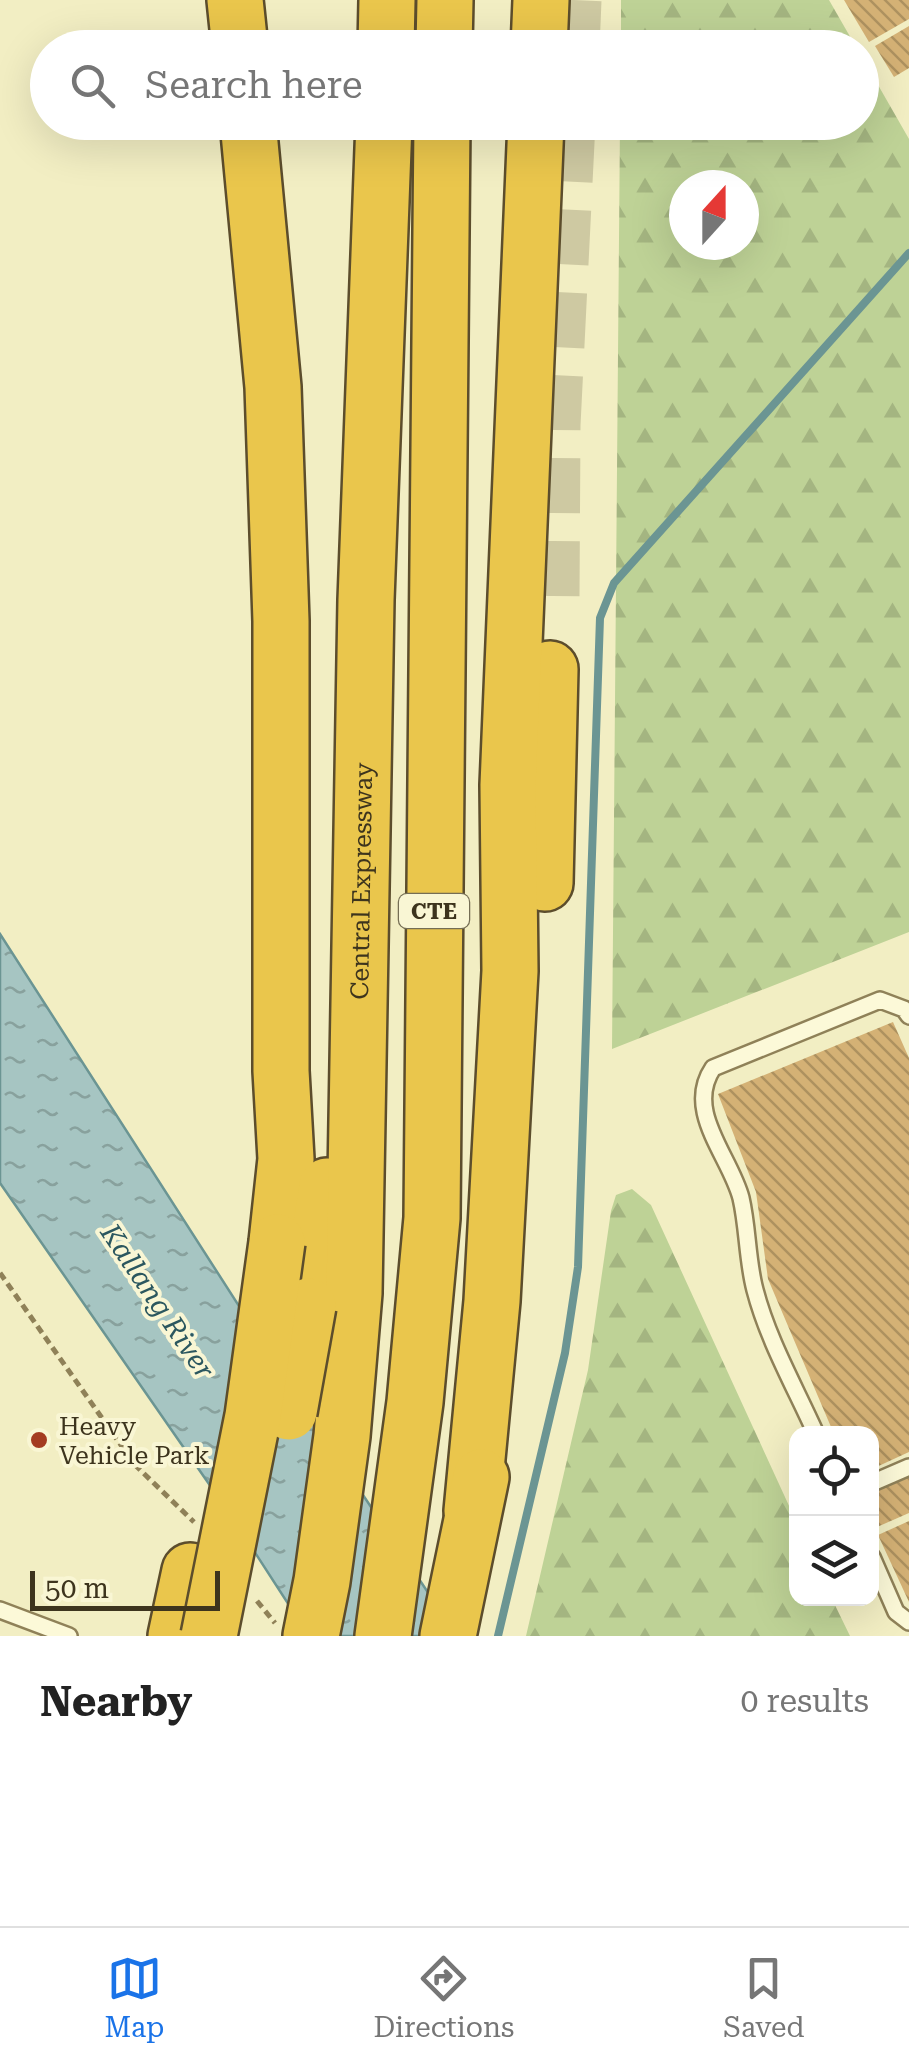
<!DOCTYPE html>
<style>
:root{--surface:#fff;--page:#f2f2f2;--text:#222;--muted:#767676;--line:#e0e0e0;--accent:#1a73e8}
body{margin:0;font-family:"Roboto Serif",serif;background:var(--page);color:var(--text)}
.controls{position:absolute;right:30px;bottom:30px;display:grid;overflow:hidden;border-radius:20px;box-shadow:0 10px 40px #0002}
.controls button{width:90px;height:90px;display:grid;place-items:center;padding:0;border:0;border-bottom:2px solid var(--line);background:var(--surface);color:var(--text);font:50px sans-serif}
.compass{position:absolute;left:669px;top:170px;width:90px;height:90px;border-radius:50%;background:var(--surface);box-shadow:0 10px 40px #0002;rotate:21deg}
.scale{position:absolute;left:30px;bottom:25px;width:190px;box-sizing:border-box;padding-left:10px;border:5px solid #3d341d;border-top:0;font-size:28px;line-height:35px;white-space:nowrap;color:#3d341d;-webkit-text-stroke:8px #f9f6d4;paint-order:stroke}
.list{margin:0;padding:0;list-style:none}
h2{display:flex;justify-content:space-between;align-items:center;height:130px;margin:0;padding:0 40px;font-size:42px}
h2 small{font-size:32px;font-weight:400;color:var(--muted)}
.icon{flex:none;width:55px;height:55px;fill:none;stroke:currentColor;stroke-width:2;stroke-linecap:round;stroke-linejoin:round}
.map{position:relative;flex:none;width:909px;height:1636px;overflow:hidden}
.search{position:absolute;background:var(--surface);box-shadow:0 10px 40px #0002;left:30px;right:30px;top:30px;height:110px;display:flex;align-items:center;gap:25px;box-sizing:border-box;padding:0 35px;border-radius:55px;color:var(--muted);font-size:38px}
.sheet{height:290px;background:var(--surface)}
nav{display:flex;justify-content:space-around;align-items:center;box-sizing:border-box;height:140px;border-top:2px solid var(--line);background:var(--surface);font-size:28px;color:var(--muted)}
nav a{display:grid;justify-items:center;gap:5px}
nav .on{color:var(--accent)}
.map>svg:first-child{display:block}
</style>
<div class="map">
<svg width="909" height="1636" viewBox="0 0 909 1636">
<defs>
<pattern id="forest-firs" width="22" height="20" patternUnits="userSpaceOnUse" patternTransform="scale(2.5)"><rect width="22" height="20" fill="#bed296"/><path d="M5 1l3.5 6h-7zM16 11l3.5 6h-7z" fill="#a4b581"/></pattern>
<pattern id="water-ripples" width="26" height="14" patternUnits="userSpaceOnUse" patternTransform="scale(2.5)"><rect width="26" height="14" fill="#a6c5c2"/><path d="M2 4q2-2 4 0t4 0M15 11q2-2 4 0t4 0" fill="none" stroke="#88a19d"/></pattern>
<pattern id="building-back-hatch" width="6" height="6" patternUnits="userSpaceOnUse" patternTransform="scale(2.5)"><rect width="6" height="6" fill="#d4b175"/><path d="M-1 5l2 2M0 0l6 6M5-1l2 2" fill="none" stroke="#ad915f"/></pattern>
</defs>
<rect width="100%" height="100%" fill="#f2eec3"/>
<g fill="url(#forest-firs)" fill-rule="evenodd">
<polygon points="621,0 829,0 856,47 621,47"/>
<path d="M862,57L909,139V932L612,1049L620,123L862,122ZM744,185V245H684V185Z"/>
<polygon points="632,1189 651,1205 796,1521 796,1598 832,1599 850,1636 526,1636 588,1370 611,1211 616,1195"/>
</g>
<polygon fill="url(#water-ripples)" stroke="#6b9593" stroke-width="2.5" points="0,934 291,1387 457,1636 309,1636 234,1520 0,1183"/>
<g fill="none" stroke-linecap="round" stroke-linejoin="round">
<polyline stroke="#6b9593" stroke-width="8" points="498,1636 565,1353 578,1267 600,618 614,583 909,253"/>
</g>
<g fill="url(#building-back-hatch)">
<polygon points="844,0 909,0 909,19 869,42"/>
<polygon points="909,26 909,68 894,77 875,46"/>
<polygon points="893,1022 909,1058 909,1452 872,1469 872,1434 834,1434 768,1279 756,1192 718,1094"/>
<polygon points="909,1477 909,1513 877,1527 872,1516 872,1493"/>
<polygon points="909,1521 909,1602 878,1535"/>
</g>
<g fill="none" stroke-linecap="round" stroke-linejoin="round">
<g stroke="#cec9a2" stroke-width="55" stroke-dasharray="55 28" stroke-linecap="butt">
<polyline points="572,48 574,0"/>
<polyline points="552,596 553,425 568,122"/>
</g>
<defs>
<g id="lane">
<path d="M816,1434C795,1387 768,1340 755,1290C747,1260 748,1228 741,1198C730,1156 684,1111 713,1068L880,1000L904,1009L909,1016"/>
<polyline points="872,1483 909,1467"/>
<polyline points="872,1557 896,1612 909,1622"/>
<polyline points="0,1610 69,1636"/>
</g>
<g id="highway">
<polyline points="235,0 240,48"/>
<polyline points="386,48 387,0"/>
<polyline points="444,48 445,0"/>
<polyline points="539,48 541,0"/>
<polyline points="248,122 273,387 281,621 281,1071 286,1159 277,1242"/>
<polyline points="545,883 550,669"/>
<polyline points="308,1306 327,1186"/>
<polyline points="472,1511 492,1301 510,971 508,785 536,122"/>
<polyline points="176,1636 190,1571"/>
<path id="s1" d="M311,1636L322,1581L342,1436L354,1293L366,600L384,122"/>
<polyline points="383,1636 415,1402 432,1218 442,122"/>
<polyline points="448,1636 481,1477"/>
</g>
</defs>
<use href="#lane" stroke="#8f8158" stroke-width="20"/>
<use href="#highway" stroke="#5c4d2c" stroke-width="60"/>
<g stroke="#8f8158" stroke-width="5" stroke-dasharray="8 5" stroke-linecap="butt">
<polyline points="0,1273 135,1465 194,1522"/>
<polyline points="257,1601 275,1623"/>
</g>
<use href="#lane" stroke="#fcf9d8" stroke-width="15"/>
<use href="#highway" stroke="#eac64c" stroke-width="55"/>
<defs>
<g id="highway-bridge">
<polyline points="289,1412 308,1306"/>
<polyline points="209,1636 253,1416 277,1242"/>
</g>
</defs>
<use href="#highway-bridge" stroke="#5c4d2c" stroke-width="60" stroke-linecap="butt"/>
<use href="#highway-bridge" stroke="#eac64c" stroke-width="55"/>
</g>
<circle fill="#a43c21" stroke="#f9f6d4" stroke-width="4" cx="39" cy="1440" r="10"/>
<g text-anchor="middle" stroke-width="8" stroke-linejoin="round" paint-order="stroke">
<rect fill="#f9f6d4" stroke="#756e54" stroke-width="2.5" x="399" y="894" width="70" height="34" rx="8"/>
<g font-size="22" font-weight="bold" fill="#3d341d">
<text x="434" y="919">CTE</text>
</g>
<g font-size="25" fill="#3d341d" stroke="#f9f6d4">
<text dy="9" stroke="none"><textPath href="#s1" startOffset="758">Central Expressway</textPath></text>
</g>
<g font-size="25" fill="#3d341d" stroke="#f9f6d4" text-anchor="start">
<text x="59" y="1435">Heavy<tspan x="59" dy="29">Vehicle Park</tspan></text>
</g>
<g font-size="28" font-style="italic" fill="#2b575f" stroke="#f9f6d4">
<text transform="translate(158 1301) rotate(56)" y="10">Kallang River</text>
</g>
</g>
</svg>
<div class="controls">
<button><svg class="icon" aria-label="locate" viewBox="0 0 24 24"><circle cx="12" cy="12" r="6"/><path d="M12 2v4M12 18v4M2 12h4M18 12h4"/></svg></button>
<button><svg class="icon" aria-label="layers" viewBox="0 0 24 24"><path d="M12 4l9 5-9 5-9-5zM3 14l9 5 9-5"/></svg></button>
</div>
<svg class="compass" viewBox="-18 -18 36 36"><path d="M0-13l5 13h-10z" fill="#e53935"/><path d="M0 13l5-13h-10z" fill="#767676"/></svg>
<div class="scale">50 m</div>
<div class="search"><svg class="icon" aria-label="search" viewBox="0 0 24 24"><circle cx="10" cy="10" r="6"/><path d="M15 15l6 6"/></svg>Search here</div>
</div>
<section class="sheet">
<h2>Nearby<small>0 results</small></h2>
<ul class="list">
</ul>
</section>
<nav>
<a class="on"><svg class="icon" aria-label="map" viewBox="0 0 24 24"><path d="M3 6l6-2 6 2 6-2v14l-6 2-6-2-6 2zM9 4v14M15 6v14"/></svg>Map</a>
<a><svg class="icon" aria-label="directions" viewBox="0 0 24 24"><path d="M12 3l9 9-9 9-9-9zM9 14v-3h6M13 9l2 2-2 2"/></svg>Directions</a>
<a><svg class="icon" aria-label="saved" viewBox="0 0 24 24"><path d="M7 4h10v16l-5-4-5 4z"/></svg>Saved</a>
</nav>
